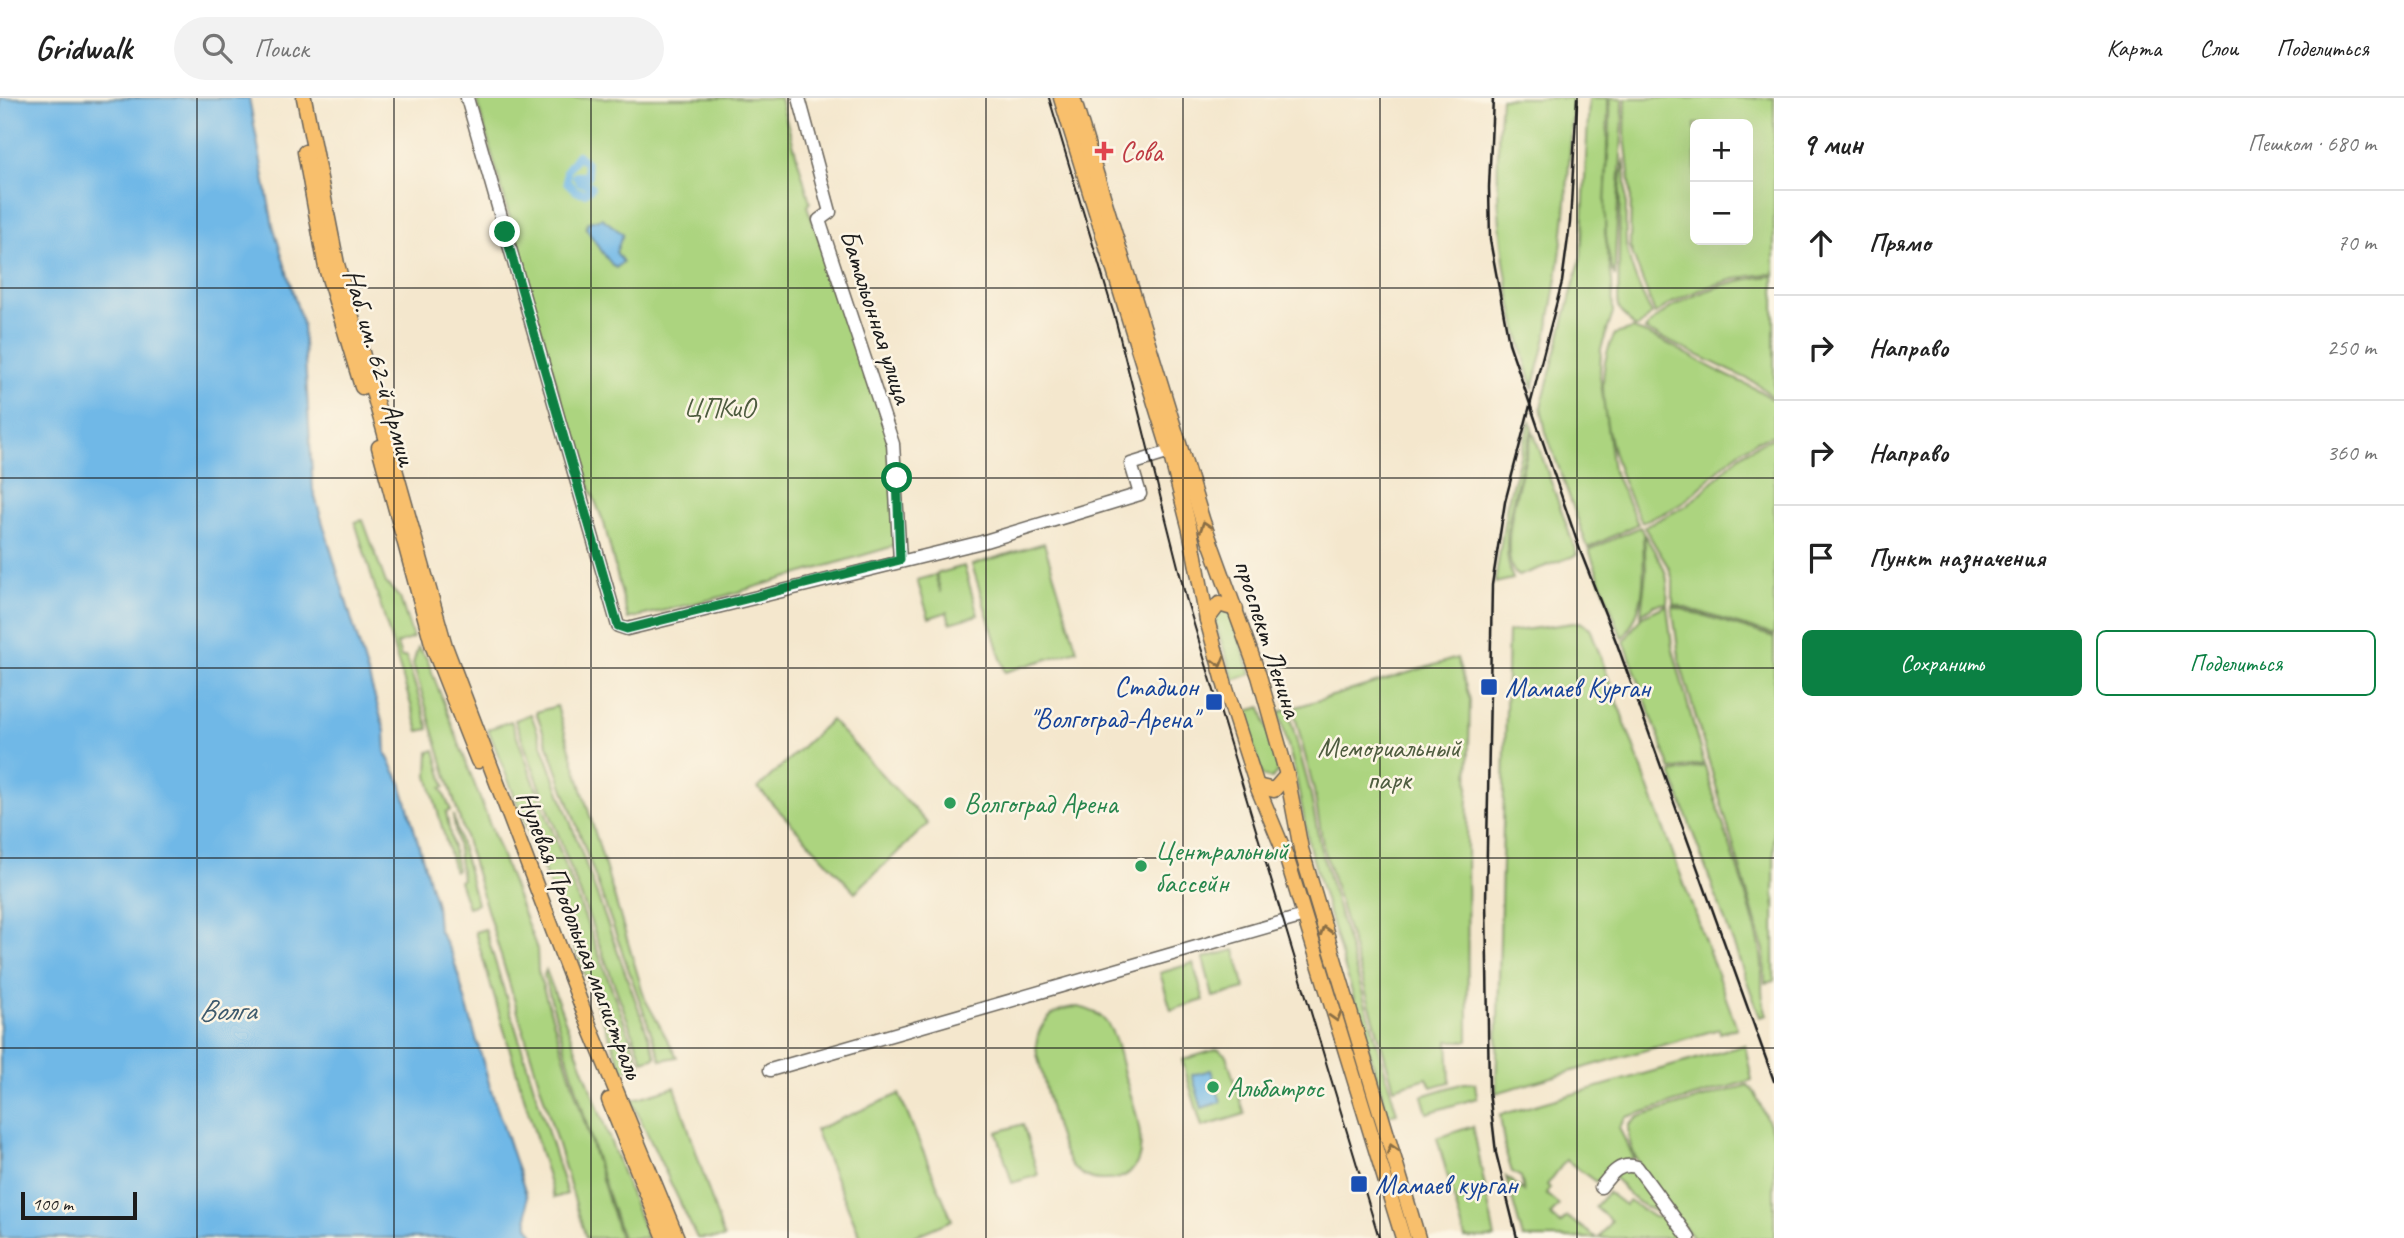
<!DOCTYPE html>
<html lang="ru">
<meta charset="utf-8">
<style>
:root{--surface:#fff;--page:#f2f2f2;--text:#222;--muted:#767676;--line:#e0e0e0;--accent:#0b8043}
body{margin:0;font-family:Caveat,sans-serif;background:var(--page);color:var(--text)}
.controls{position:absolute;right:21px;top:21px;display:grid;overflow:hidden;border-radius:10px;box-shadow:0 7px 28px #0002}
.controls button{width:63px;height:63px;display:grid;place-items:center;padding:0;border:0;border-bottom:2px solid var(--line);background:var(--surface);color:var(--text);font:35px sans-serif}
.scale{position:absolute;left:21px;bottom:18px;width:116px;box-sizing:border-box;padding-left:7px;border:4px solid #1c1c1c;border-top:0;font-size:19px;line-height:24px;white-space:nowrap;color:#1c1c1c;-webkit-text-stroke:5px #fcf5e5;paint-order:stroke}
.stop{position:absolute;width:21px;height:21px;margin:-16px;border:5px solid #0b8043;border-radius:50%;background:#fff}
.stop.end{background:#0b8043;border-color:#fff;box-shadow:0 2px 7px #0008}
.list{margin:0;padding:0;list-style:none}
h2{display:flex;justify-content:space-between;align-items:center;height:91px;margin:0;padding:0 28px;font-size:30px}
h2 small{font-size:23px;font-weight:400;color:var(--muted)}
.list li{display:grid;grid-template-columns:46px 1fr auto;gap:21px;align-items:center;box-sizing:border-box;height:105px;padding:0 28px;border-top:2px solid var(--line)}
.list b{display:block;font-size:26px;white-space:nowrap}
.list em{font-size:23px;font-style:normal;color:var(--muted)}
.actions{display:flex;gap:14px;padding:21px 28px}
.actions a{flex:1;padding:16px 0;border:2px solid var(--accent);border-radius:10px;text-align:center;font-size:24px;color:var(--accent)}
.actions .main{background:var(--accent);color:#fff}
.icon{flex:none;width:38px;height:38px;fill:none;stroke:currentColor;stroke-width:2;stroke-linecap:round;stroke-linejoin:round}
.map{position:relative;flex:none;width:1774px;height:1140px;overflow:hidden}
header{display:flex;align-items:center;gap:42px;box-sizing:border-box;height:98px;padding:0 35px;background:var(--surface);border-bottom:2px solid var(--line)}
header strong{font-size:33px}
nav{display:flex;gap:38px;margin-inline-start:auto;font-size:24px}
.search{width:490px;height:63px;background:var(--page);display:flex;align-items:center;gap:18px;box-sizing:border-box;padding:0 24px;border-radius:38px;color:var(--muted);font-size:26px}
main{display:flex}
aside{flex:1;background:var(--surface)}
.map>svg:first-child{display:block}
</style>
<header>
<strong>Gridwalk</strong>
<div class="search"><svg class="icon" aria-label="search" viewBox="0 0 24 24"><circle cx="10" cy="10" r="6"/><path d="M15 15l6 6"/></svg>Поиск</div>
<nav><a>Карта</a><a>Слои</a><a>Поделиться</a></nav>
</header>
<main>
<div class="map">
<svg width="1774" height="1140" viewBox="0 0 1774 1140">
<rect width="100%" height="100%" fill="#fcf5e5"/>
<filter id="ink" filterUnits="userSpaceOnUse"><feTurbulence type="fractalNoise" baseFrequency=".0143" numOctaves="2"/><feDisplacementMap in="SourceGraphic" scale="14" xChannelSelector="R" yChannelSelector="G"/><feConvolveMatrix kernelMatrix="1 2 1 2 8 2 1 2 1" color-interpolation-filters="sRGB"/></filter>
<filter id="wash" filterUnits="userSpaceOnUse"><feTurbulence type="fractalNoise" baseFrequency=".00686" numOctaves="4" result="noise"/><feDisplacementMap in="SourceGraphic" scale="28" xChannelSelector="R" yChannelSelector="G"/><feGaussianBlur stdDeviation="1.57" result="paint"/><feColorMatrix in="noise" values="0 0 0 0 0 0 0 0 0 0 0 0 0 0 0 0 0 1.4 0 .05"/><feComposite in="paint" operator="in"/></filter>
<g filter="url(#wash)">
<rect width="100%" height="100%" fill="#f4e7cd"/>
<g fill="#acd47f" stroke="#64784e" stroke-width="2" fill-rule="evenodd">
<polygon points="476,0 780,0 810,104 807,108 891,342 898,447 721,499 628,521 604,425 576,356"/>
<path d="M1501,0H1573C1568,99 1561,194 1533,290C1503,193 1491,101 1501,0Z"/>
<polygon points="1589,0 1608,0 1608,8 1605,135 1612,183 1613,215 1601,251 1600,278 1613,372 1638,426 1588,450 1546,335 1541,309 1581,159"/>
<path d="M1610,0H1623C1623,60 1615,119 1615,179C1594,124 1613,58 1610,0Z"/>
<path d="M1626,0H1774V176C1738,176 1684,194 1655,216L1630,149L1631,93L1625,38ZM1695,26H1748V142H1695Z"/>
<path d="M1624,62C1629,90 1624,116 1626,144C1629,168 1641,195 1652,216L1639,229H1634L1618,209L1620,92Z"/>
<path d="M1774,178V300L1756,285L1645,232C1670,200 1734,180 1774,178Z"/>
<path d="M1633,231C1664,241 1693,260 1722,275C1741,285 1756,288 1774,303V337C1737,345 1714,380 1686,402C1674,412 1657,418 1642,424C1616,377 1586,286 1615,236Z"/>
<path d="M1530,322L1532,331C1522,374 1495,439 1513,481L1495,485L1507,406Z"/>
<path d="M1533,333L1577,457L1518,478C1493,458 1526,362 1533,333Z"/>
<path d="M1774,340V537L1673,506V482L1669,470L1644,429C1658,421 1675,415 1688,406C1717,384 1737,350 1774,340Z"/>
<polygon points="363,422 386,485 400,500 413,540 397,546 401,559 406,559 429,631 419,633 355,424"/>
<path d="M1640,429L1643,435C1644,472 1648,511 1622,540L1589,452Z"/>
<path d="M1644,436C1660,464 1671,472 1667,505L1655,507L1641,516L1646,473Z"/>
<polygon points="1044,445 1077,552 1005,574 972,467"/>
<polygon points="964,468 978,517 950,525 947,514 929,520 917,482 935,477 941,495 936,476"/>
<polygon points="1667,507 1672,548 1704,666 1671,672 1624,543 1642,518"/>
<polygon points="1672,508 1774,539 1774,883 1765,885 1764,852 1680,565"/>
<polygon points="1223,512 1231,516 1251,576 1234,582 1213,519"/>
<polygon points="1580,524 1590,530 1737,930 1720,935 1719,931 1496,995 1508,534"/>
<polygon points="418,549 427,561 537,851 538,873 620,1140 586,1140 413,566"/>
<polygon points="1457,560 1470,602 1467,742 1468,943 1448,943 1450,984 1431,989 1427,980 1394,990 1323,747 1314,693 1293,610"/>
<polygon points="557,608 645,901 677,959 661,962 536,614"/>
<polygon points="1261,609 1279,671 1272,681 1262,678 1244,614"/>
<polygon points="1288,611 1310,693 1320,748 1397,1015 1388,1017 1310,751 1295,674 1279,614"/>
<polygon points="531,616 656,959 643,963 515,622"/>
<polygon points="831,622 928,726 855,794 758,690"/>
<polygon points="511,623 640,966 623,973 488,631"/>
<polygon points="435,652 445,689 441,690 451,712 446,714 457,772 454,773 428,678 429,654"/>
<path d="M1705,668C1722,729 1746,787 1760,849C1765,872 1758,895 1767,917L1760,919L1671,675Z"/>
<polygon points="453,717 477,806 468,809 459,783 462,781"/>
<polygon points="485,831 567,1096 554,1100 475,834"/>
<polygon points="1235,852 1245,891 1213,899 1203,860"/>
<polygon points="1193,865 1204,902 1171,912 1160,875"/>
<polygon points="546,872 647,1140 622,1140 599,1069 544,877"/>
<path d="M1078,909C1089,911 1099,915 1106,924C1117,938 1120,962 1125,979C1135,1011 1164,1084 1102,1082C1089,1082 1077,1075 1070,1065C1055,1041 1046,986 1037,957C1033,930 1051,909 1078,909Z"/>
<polygon points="1745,947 1752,982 1626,1019 1619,1030 1634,1060 1621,1064 1596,1084 1566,1062 1547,1087 1550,1090 1546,1096 1559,1107 1550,1117 1560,1126 1567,1119 1597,1140 1523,1140 1506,1079 1524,1093 1521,1079 1512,1074 1505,1052 1500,1017"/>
<polygon points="1218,951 1226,957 1245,1016 1202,1029 1182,962"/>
<polygon points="1464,985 1475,985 1477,1000 1427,1015 1422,998"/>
<path d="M1748,987L1755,995L1774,1037V1140H1693C1675,1116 1621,1056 1629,1027L1638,1019Z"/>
<polygon points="675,989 724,1140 697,1140 631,1002"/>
<polygon points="899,996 952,1122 910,1140 861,1140 815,1032"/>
<polygon points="1023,1026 1038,1077 1012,1085 997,1034"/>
<polygon points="1473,1028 1495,1140 1465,1140 1437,1040"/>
<path d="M1636,1073L1668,1115C1644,1115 1627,1095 1613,1078L1617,1074Z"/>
<polygon points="1608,1094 1625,1107 1629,1103 1654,1119 1671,1120 1686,1140 1599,1140 1611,1123 1595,1109"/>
</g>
<g fill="#6fb8e7" stroke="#466a82" stroke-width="2">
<polygon points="0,0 249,0 273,127 303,228 313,392 385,633 386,656 401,685 436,807 438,831 452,856 491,992 527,1099 528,1128 536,1140 0,1140"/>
<path d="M602,120L623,136L616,154L623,164L616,170C611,168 591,138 586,130L588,124Z"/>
<polygon points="1211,972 1221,1004 1202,1010 1192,977"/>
</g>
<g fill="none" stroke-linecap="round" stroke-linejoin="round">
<polygon stroke="#6fb8e7" stroke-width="8" points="578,57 586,65 588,78 576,78 579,84 590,87 591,90 585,95 576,93 567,84 567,72"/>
</g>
</g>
<g filter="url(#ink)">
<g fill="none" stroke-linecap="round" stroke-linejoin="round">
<defs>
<g id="minor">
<polyline points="467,0 618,528 627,531 982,444 1140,396 1131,366 1170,354"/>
<polyline points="799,0 830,114 819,122 893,346 900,462"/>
<polyline points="770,972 1304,818"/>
<path d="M1601,1089C1611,1076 1619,1064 1637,1069L1689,1140"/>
</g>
<g id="major">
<polyline points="304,0 337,166 445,548 589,927 677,1140"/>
<polyline points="1061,0 1170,354 1190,432 1207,522 1226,591 1257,688 1286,758 1403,1140"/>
<polyline points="1073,0 1203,424 1259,578 1287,677 1301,751 1418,1140"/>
<polyline points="305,54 326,170 362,289"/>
<polyline points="379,349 433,549 478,663"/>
<polyline points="1207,522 1219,506 1236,511"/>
<polyline points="1257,688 1274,692 1287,677"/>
<polyline points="609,1002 665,1140"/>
</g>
</defs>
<use href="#minor" stroke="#68635a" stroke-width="15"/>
<use href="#major" stroke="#68635a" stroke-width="17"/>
<use href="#minor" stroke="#fff" stroke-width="12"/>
<use href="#major" stroke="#f8bf6c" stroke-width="14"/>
<polyline stroke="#1c1c1c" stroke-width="2" points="1049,0 1115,220 1186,500 1379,1140"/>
<g stroke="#1c1c1c" stroke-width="2.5">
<polyline points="1493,0 1489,89 1490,142 1509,245 1581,455 1617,546 1774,983"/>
<polyline points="1517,1140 1496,1055 1489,993 1486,802 1492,487 1505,404 1562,184 1570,125 1577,0"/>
</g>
</g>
<defs><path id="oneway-chevron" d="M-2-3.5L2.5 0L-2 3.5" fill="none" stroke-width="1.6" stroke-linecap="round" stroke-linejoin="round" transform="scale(1.75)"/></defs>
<g stroke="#8a6e44">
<use href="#oneway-chevron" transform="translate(1205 428) rotate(-109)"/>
<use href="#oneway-chevron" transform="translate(1219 564) rotate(74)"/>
<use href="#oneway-chevron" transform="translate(1325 833) rotate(-107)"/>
<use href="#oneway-chevron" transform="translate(1336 919) rotate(73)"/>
<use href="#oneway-chevron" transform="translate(1392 1051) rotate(-107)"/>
</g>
</g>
<g fill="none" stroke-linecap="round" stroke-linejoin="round" filter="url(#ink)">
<polyline stroke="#0b8043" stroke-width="9" points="505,134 618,528 627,531 900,462 897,380"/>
</g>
<path fill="none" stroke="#1c1c1c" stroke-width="2" stroke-opacity="0.55" d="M197,0V1140M394,0V1140M591,0V1140M788,0V1140M986,0V1140M1183,0V1140M1380,0V1140M1577,0V1140M0,190H1774M0,380H1774M0,570H1774M0,760H1774M0,950H1774"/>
<path fill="#e0444e" stroke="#fcf5e5" stroke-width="2.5" d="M1100.5 42.5h7v7h7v7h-7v7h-7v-7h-7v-7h7z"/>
<g fill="#1a4fb4" stroke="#fcf5e5" stroke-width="2.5">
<rect x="1480" y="580" width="18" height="18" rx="3.5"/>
<rect x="1205" y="595" width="18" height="18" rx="3.5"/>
<rect x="1350" y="1077" width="18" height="18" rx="3.5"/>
</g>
<g fill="#2e9e5b" stroke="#fcf5e5" stroke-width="2.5">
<circle cx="950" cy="705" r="7"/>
<circle cx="1141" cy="768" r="7"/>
<circle cx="1213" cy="989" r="7"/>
</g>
<g text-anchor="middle" stroke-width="5" stroke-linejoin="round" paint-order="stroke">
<g font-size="28" fill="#be3a42" stroke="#fcf5e5" text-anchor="start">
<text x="1120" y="63">Сова</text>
</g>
<g font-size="28" fill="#1c1c1c" stroke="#fcf5e5">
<text transform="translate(877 218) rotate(72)" y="10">Батальонная улица</text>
<text transform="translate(381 269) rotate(74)" y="10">Наб. им. 62-й Армии</text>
<text transform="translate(1269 540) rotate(72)" y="10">проспект Ленина</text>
<text transform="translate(581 836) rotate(69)" y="10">Нулевая Продольная магистраль</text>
</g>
<g font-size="28" fill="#4e5c3f" stroke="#fcf5e5">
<text x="719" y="319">ЦПКиО</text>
<text x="1389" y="659">Мемориальный<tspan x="1389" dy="32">парк</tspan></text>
</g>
<g font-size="28" fill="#164399" stroke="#fcf5e5" text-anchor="start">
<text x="1198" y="598" text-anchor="end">Стадион<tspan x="1198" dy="32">"Волгоград-Арена"</tspan></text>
<text x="1505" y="599">Мамаев Курган</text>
<text x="1375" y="1096">Мамаев курган</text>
</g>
<g font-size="28" fill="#27864d" stroke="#fcf5e5" text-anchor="start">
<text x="964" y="715">Волгоград Арена</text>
<text x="1155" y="762">Центральный<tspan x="1155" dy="32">бассейн</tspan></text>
<text x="1227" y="999">Альбатрос</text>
</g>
<g font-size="30" font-style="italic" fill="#3d5a6d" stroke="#fcf5e5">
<text x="227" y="922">Волга</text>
</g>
</g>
</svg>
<div class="controls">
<button>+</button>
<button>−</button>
</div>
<div class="scale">100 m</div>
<div class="stop" style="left:897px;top:380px"></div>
<div class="stop end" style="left:505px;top:134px"></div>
</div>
<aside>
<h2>9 мин<small>Пешком · 680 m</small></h2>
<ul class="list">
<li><svg class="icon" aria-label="ahead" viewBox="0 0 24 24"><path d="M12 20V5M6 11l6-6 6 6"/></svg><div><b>Прямо</b></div><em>70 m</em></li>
<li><svg class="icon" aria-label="right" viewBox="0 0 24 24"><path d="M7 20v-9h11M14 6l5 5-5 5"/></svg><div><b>Направо</b></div><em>250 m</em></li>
<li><svg class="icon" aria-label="right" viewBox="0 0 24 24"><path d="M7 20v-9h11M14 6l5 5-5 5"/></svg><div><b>Направо</b></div><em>360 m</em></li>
<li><svg class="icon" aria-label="arrive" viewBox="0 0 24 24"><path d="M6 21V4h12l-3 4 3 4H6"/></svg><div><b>Пункт назначения</b></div></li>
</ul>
<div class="actions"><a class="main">Сохранить</a><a>Поделиться</a></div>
</aside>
</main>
